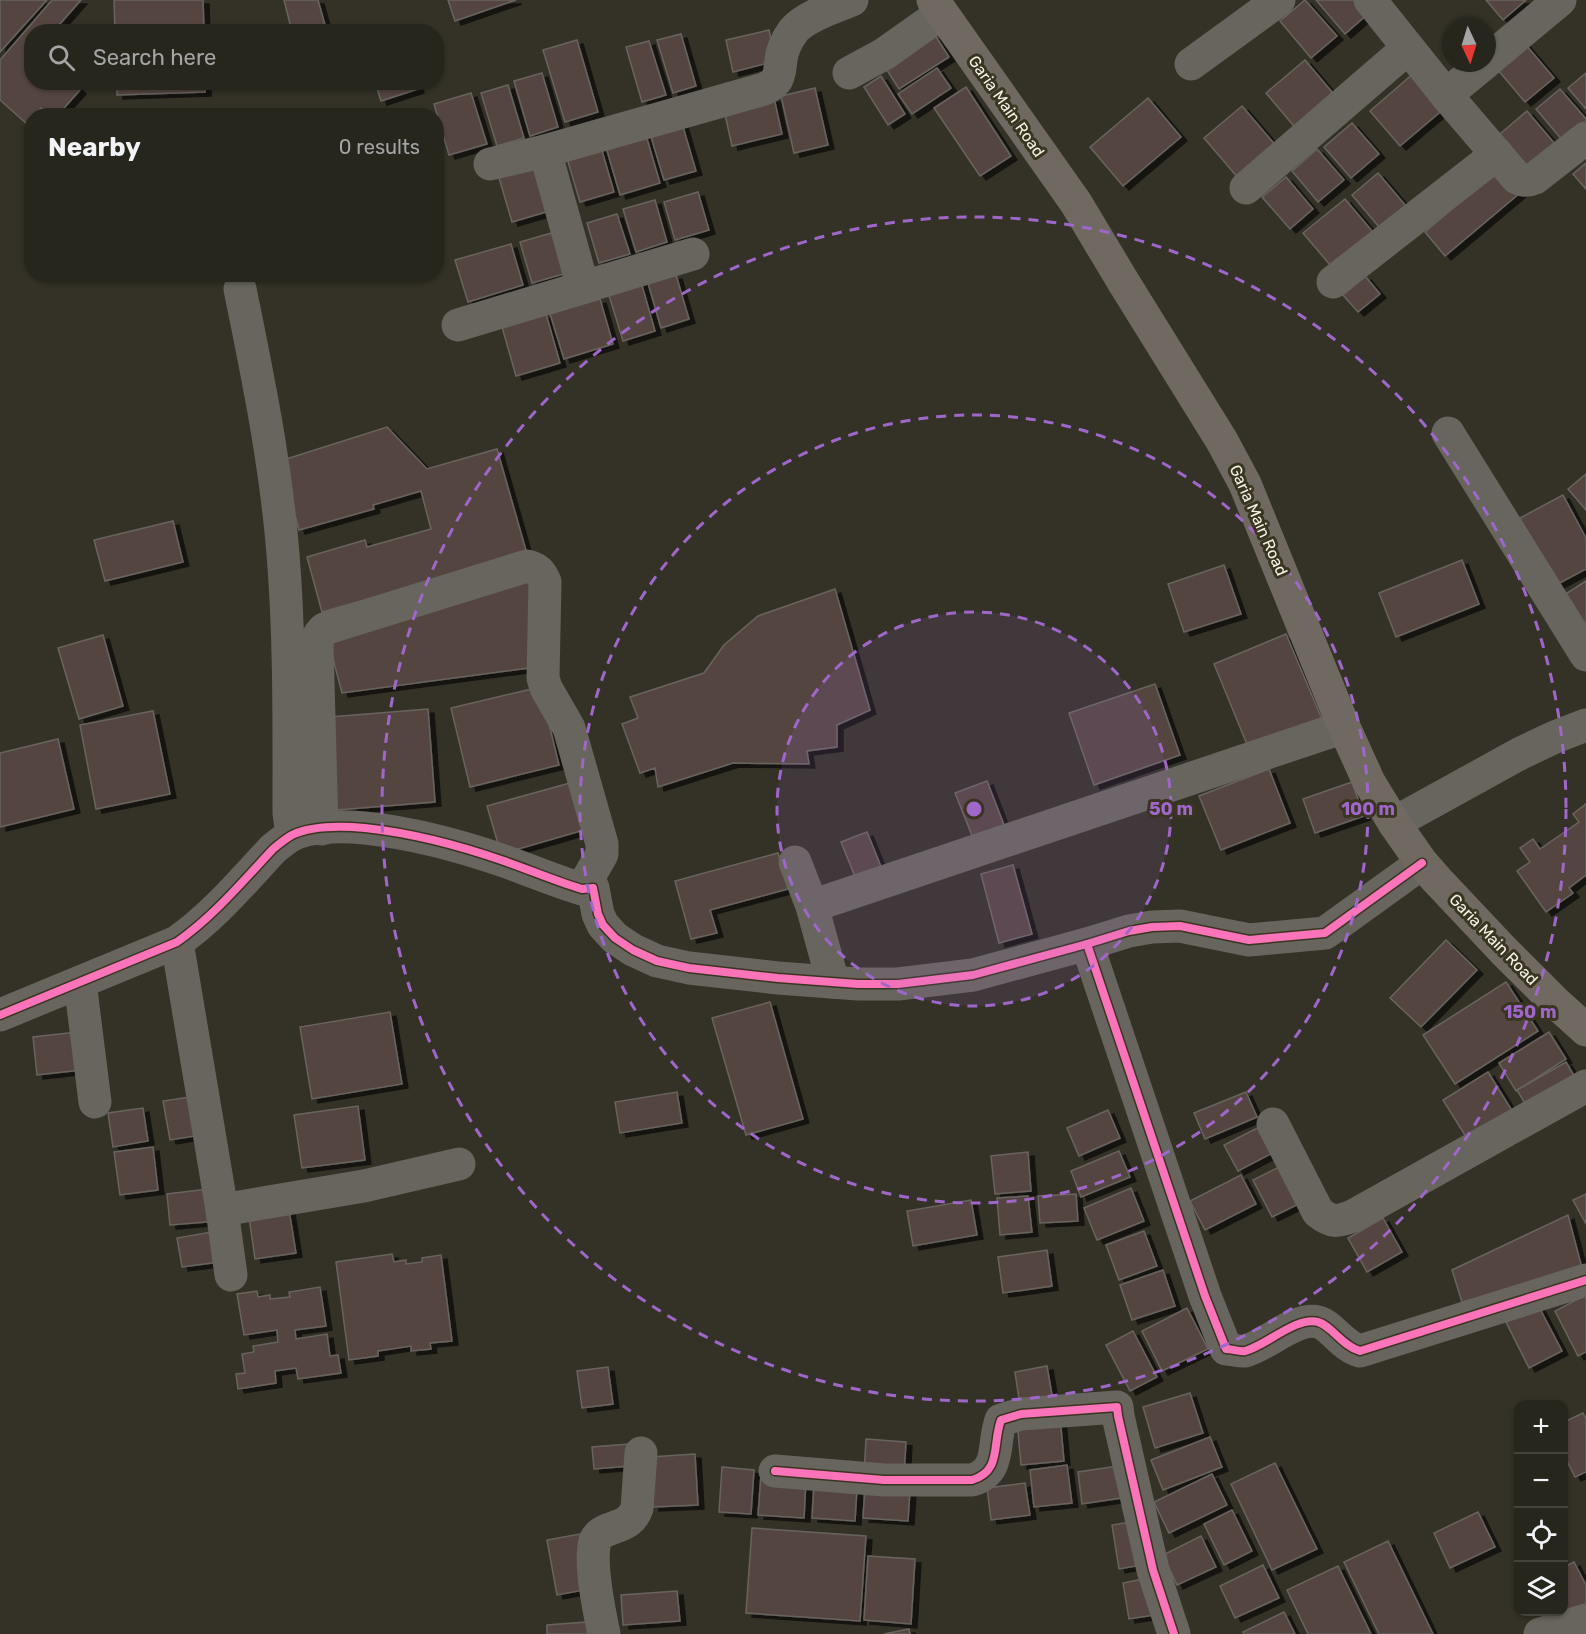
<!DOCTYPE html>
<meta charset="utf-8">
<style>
:root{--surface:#27261d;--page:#2f2e26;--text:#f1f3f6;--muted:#a4a5a4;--line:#43433b}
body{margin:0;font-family:Rubik,sans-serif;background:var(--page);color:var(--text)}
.controls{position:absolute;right:18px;bottom:18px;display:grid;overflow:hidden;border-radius:12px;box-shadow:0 2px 4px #0004}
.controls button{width:54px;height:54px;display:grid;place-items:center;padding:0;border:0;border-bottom:2px solid var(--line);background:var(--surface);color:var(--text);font:30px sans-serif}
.compass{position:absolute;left:1442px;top:18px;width:54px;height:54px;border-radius:50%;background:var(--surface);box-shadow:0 2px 4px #0004;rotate:176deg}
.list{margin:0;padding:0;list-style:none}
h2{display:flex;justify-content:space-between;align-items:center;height:78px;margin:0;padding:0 24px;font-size:26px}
h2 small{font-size:20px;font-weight:400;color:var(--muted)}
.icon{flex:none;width:33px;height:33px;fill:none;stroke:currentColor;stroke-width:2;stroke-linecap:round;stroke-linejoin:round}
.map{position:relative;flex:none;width:1586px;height:1634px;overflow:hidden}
.search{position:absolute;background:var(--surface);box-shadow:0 2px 4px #0004;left:24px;top:24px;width:420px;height:66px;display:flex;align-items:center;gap:15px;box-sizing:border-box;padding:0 21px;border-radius:24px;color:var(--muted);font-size:22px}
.panel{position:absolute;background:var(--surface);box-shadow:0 2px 4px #0004;left:24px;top:108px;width:420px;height:174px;border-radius:24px}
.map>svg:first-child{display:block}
</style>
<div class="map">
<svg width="1586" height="1634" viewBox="0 0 1586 1634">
<defs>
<filter id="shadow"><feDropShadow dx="6" dy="4" stdDeviation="0" flood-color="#0009"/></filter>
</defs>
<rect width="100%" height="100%" fill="#343227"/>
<g fill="#554541" stroke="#69645f" stroke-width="1.5" filter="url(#shadow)">
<polygon points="0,0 47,0 0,52"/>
<polygon points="52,0 81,0 53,32 32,32 32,82 72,82 80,90 57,116 50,116 41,108 34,116 32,116 32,119 27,124 0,100 0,60"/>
<polygon points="114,0 203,0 204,32 115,32"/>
<polygon points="284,0 318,0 327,32 292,32"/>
<polygon points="448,0 516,0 455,21"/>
<polygon points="1305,0 1337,36 1311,58 1280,21"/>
<polygon points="1316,0 1358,0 1369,13 1345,34"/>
<polygon points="1486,0 1526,0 1503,20"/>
<polygon points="769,30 776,61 733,72 726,40"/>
<polygon points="681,34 696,86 673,93 657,40"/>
<polygon points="935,35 949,57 899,89 885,67"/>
<polygon points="1520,38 1554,78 1525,102 1492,63"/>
<polygon points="577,40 598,112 565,122 543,50"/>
<polygon points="649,41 666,95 642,102 626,47"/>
<polygon points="1305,60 1337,98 1298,131 1266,93"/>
<polygon points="937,68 951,88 912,114 898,94"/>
<polygon points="1415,72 1445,108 1400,146 1370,111"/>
<polygon points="542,73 558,127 530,136 514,81"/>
<polygon points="1586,73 1586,109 1568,88"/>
<polygon points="881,76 905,114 888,125 864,87"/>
<polygon points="117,82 205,82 205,92 117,95"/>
<polygon points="375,82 416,82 418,89 381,101"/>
<polygon points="508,85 524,138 497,146 481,93"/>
<polygon points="966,87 1011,156 980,176 934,108"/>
<polygon points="815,88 828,145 794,153 781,96"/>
<polygon points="1560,89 1586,119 1586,134 1569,148 1536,109"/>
<polygon points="471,93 487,144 449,155 434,104"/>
<polygon points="774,98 782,134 732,146 724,110"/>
<polygon points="1148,98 1181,137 1123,186 1090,147"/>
<polygon points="1242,106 1277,147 1239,179 1204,138"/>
<polygon points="1527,111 1555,144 1528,167 1500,134"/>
<polygon points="681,120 696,171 664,180 649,130"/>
<polygon points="1352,123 1379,154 1351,178 1324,147"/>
<polygon points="643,125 660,183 620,195 603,137"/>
<polygon points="600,144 614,192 580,202 566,155"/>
<polygon points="1317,149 1344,180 1318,202 1292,171"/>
<polygon points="538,159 553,210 512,222 497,171"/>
<polygon points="1586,163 1586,189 1573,174"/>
<polygon points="1499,169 1520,193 1445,256 1425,232"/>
<polygon points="1378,173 1411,212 1385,234 1352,195"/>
<polygon points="1286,177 1313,209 1290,229 1262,197"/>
<polygon points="698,192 709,230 675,240 664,202"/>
<polygon points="1345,199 1377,237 1336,272 1303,233"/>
<polygon points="655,200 667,242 636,252 623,209"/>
<polygon points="617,214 630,254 599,263 587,223"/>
<polygon points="555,232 567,273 532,283 520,242"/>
<polygon points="511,244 523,285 468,302 455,260"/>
<polygon points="676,275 689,319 661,328 648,283"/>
<polygon points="1365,276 1380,294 1358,312 1343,295"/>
<polygon points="641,282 655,331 623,341 608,292"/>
<polygon points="600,299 613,344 564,359 550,314"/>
<polygon points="546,314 560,363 516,376 502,327"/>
<polygon points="387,427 427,469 497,449 527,554 322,612 307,557 365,540 367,547 431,529 421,491 373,505 374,509 299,530 280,461"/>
<polygon points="1586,474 1586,510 1568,489"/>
<polygon points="1563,495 1586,538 1586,569 1556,585 1520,518"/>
<polygon points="173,521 183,562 105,581 94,540"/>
<polygon points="1462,560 1479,604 1396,637 1379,593"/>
<polygon points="1224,565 1241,614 1184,632 1168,584"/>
<polygon points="532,580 529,668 342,693 327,636"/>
<polygon points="1586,581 1586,631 1564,595"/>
<polygon points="835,589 870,710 837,725 837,747 807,751 809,764 733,763 658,787 655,768 640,773 622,724 638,718 630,697 704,673 724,645 758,616"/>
<polygon points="1286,634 1324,724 1251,754 1214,664"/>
<polygon points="103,635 123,706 79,719 58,648"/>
<polygon points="1155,684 1180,755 1094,785 1069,713"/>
<polygon points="540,687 559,765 470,787 451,708"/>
<polygon points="428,709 435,802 337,810 330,717"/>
<polygon points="153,711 170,794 96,809 80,725"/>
<polygon points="58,739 74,809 0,827 0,753"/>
<polygon points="1269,769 1290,823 1221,850 1199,796"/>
<polygon points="987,781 1006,830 975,843 955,793"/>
<polygon points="1352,782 1364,816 1315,833 1303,799"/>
<polygon points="570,783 584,830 501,854 487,806"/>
<polygon points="1586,804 1586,875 1569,888 1573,893 1546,912 1517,871 1530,862 1520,848 1533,839 1540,849 1579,822 1573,814"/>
<polygon points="867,832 884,874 858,884 841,842"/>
<polygon points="778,853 788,889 710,910 717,933 691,939 675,881"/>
<polygon points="1013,865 1032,934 999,943 981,874"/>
<polygon points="1446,940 1477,970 1421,1027 1390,998"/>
<polygon points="1506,982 1538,1031 1455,1084 1423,1035"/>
<polygon points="770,1002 803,1119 746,1135 712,1018"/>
<polygon points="390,1012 402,1084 312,1099 300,1027"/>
<polygon points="77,1032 81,1070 37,1075 33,1037"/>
<polygon points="1549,1032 1566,1059 1516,1091 1499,1063"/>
<polygon points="1566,1062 1580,1086 1532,1115 1517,1090"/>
<polygon points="1488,1072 1516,1117 1471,1145 1443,1100"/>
<polygon points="677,1092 682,1123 620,1133 615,1102"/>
<polygon points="1246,1092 1257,1117 1205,1139 1194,1113"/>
<polygon points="202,1095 208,1134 170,1140 163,1101"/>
<polygon points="358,1106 365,1160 302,1168 294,1115"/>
<polygon points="143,1108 148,1141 113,1147 108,1113"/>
<polygon points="1108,1110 1120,1138 1079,1156 1067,1128"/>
<polygon points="1269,1122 1282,1148 1238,1171 1224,1145"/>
<polygon points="153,1147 158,1190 120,1195 114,1152"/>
<polygon points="1119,1151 1130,1177 1081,1197 1071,1171"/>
<polygon points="1028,1152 1031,1191 995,1194 991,1156"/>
<polygon points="1287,1163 1307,1200 1272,1217 1253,1180"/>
<polygon points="1241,1175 1256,1204 1205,1230 1190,1201"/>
<polygon points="216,1188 219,1221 170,1225 167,1194"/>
<polygon points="1131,1188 1144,1221 1097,1240 1084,1208"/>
<polygon points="1076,1194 1078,1221 1040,1223 1038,1196"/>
<polygon points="1586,1194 1586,1224 1573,1200"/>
<polygon points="1028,1196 1032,1232 1000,1235 997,1198"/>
<polygon points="971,1200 977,1235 913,1246 907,1211"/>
<polygon points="289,1210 296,1253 255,1259 249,1217"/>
<polygon points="1568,1215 1583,1272 1462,1302 1452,1270"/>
<polygon points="1383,1218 1402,1252 1367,1272 1348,1238"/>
<polygon points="223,1230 227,1261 182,1267 177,1238"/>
<polygon points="1144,1231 1157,1266 1119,1280 1106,1245"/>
<polygon points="1047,1250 1052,1286 1003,1293 998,1257"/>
<polygon points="392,1254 394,1262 406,1260 406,1264 422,1262 422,1258 441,1255 452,1341 430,1343 431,1349 411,1351 411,1346 378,1351 378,1356 349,1360 336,1262"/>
<polygon points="1163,1270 1175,1306 1132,1320 1120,1285"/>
<polygon points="320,1287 326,1326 295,1330 296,1339 327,1334 330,1356 338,1355 341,1373 298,1379 296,1368 275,1371 276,1383 238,1389 236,1374 245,1373 242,1354 254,1352 253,1346 278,1342 277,1330 244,1335 237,1294 257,1291 258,1297 270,1295 270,1299 290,1297 289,1292"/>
<polygon points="1586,1295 1586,1352 1578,1356 1555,1311"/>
<polygon points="1538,1305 1562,1351 1529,1368 1506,1322"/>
<polygon points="1187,1308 1208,1349 1162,1371 1142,1331"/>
<polygon points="1133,1331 1157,1377 1130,1391 1106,1345"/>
<polygon points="1047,1366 1053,1401 1020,1406 1015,1372"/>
<polygon points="608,1367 613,1404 582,1408 577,1371"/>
<polygon points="1190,1393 1203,1433 1155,1448 1143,1407"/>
<polygon points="1583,1413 1586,1419 1586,1472 1575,1477 1564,1455 1564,1422"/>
<polygon points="1060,1417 1064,1461 1021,1465 1017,1421"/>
<polygon points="1210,1437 1222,1467 1163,1490 1151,1460"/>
<polygon points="866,1439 906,1442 904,1476 864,1473"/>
<polygon points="629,1444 630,1466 594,1469 592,1447"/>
<polygon points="695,1454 698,1505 653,1507 650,1457"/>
<polygon points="1275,1463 1317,1549 1272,1570 1231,1484"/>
<polygon points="1067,1465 1072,1503 1034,1507 1030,1470"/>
<polygon points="1124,1465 1128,1497 1082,1504 1078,1472"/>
<polygon points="722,1467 754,1470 751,1514 719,1512"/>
<polygon points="1212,1474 1227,1505 1169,1533 1154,1502"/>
<polygon points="761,1475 806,1479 804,1518 758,1515"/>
<polygon points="1025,1483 1030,1515 991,1520 987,1488"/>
<polygon points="814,1485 857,1488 855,1521 812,1518"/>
<polygon points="865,1487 910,1490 908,1521 863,1518"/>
<polygon points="1232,1510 1252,1551 1224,1565 1204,1524"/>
<polygon points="1478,1512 1495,1547 1450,1568 1434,1533"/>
<polygon points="1135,1521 1142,1565 1119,1569 1112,1525"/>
<polygon points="752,1528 866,1536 860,1621 746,1613"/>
<polygon points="585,1533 595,1588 557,1595 547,1540"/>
<polygon points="1201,1536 1216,1567 1177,1585 1163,1555"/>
<polygon points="1388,1541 1433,1634 1379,1634 1344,1562"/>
<polygon points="868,1556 915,1559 911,1624 864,1620"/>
<polygon points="1574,1562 1586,1585 1586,1608 1564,1612 1564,1567"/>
<polygon points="1263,1565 1279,1598 1235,1618 1220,1586"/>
<polygon points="1338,1566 1371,1634 1308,1634 1287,1590"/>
<polygon points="1148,1578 1155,1615 1129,1619 1123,1583"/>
<polygon points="677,1591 680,1621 623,1625 621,1595"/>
<polygon points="1284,1612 1295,1634 1244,1634 1243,1632"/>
<polygon points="599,1621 600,1634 547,1634 547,1625"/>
<polygon points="909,1629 910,1634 884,1634"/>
</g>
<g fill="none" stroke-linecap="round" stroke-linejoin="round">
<g stroke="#67655d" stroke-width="33">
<polyline points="1370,0 1446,95 1485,63"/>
<polyline points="1487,61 1560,0"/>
<polyline points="1191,64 1279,0"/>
<polyline points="849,73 884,54 942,13"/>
<path d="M1446,95L1517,178C1523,181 1528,181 1535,178L1586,138"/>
<polyline points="545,151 583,287"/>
<path d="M490,164L545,151L764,89C780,82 779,75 781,60C782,50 788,38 794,30C806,16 835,7 852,0"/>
<polyline points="1246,188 1408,48"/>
<polyline points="1333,282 1497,154"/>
<path d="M240,289C258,377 276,465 283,554C290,640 289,727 289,813L292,835"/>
<polyline points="458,325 693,254"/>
<polyline points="1448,433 1586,655"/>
<polyline points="1394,823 1521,753 1555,737 1586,725"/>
<path d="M322,829L317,644L319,635L324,629L527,566C538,569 541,572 545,582L543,678L546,688L569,728L602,844V854L582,889"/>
<polyline points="795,862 812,906"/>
<polyline points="177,942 222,1210 231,1275"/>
<path d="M1087,944L1205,1296L1226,1349C1232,1349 1240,1352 1245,1351C1266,1346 1296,1316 1318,1322C1331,1325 1342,1346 1360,1351L1586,1280"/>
<polyline points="80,982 95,1102"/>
<polyline points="833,982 812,906 1344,727"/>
<path d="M0,1015L177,942C214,916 243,881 273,849C279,844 285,839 292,835C313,825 342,826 365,828C412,833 458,845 504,861C530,870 555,881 582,889L593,888L598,914L603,925L615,938L633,950L657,961L689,968L778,978L858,984H898L973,975L1087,944L1129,931L1152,927L1180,926L1249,940L1325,933L1422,863"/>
<path d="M1273,1124L1318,1212C1332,1223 1337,1222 1353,1216L1586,1086"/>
<polyline points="222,1210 364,1186 459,1164"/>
<path d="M775,1471L884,1480H972C1002,1471 992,1444 1001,1420L1021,1414L1117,1407L1118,1416L1153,1570L1174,1634"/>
<path d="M604,1634C599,1610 589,1564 595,1541C597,1536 601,1533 605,1531C619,1525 632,1524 637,1508L641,1453"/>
<polyline points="1540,1634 1586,1620"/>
</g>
<polyline stroke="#706962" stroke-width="33" points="933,0 1076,203 1124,283 1222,441 1245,484 1344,727 1369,782 1394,823 1422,863 1437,880 1503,950 1555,1002 1586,1030"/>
<defs>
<g id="cycleway">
<path d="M1087,944L1205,1296L1226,1349C1232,1349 1240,1352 1245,1351C1266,1346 1296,1316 1318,1322C1331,1325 1342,1346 1360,1351L1586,1280"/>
<path d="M0,1015L177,942C214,916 243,881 273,849C279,844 285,839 292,835C313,825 342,826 365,828C412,833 458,845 504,861C530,870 555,881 582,889L593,888L598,914L603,925L615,938L633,950L657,961L689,968L778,978L858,984H898L973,975L1087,944L1129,931L1152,927L1180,926L1249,940L1325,933L1422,863"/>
<path d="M775,1471L884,1480H972C1002,1471 992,1444 1001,1420L1021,1414L1117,1407L1118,1416L1153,1570L1174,1634"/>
</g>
</defs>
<use href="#cycleway" stroke="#3a3521" stroke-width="11"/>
<use href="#cycleway" stroke="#fb73b8" stroke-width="8"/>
</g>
<circle cx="974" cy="809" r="197" fill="#a067cb" fill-opacity=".12"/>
<g fill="none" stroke="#a067cb" stroke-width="3" stroke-dasharray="10 8">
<circle cx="974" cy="809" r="197"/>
<circle cx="974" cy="809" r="394"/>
<circle cx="974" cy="809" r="592"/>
</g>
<g text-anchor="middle" stroke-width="6" stroke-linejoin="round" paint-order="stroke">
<g font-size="16" fill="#f5f2e6" stroke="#3a3521">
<text transform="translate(1007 106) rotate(55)" y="6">Garia Main Road</text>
<text transform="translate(1259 520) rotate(66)" y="6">Garia Main Road</text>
<text transform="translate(1494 939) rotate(46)" y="6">Garia Main Road</text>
</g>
</g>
<circle cx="974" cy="809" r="9" fill="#a067cb" stroke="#3a3521" stroke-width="3"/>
<g font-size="18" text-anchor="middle" font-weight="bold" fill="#a067cb" stroke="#3a3521" stroke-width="6" stroke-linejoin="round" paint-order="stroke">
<text x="1171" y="815">50 m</text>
<text x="1368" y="815">100 m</text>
<text x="1530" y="1018">150 m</text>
</g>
</svg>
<div class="controls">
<button>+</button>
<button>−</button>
<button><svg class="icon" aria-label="locate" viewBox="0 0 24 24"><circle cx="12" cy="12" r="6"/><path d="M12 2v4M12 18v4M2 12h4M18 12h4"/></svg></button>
<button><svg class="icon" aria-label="layers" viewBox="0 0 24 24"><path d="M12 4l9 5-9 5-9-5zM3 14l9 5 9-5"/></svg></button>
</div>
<svg class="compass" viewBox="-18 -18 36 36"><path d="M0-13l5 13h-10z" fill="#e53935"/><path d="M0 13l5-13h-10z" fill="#a4a5a4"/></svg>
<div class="search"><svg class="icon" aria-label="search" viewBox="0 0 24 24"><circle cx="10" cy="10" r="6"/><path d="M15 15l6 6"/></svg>Search here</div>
<section class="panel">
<h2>Nearby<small>0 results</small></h2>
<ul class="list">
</ul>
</section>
</div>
